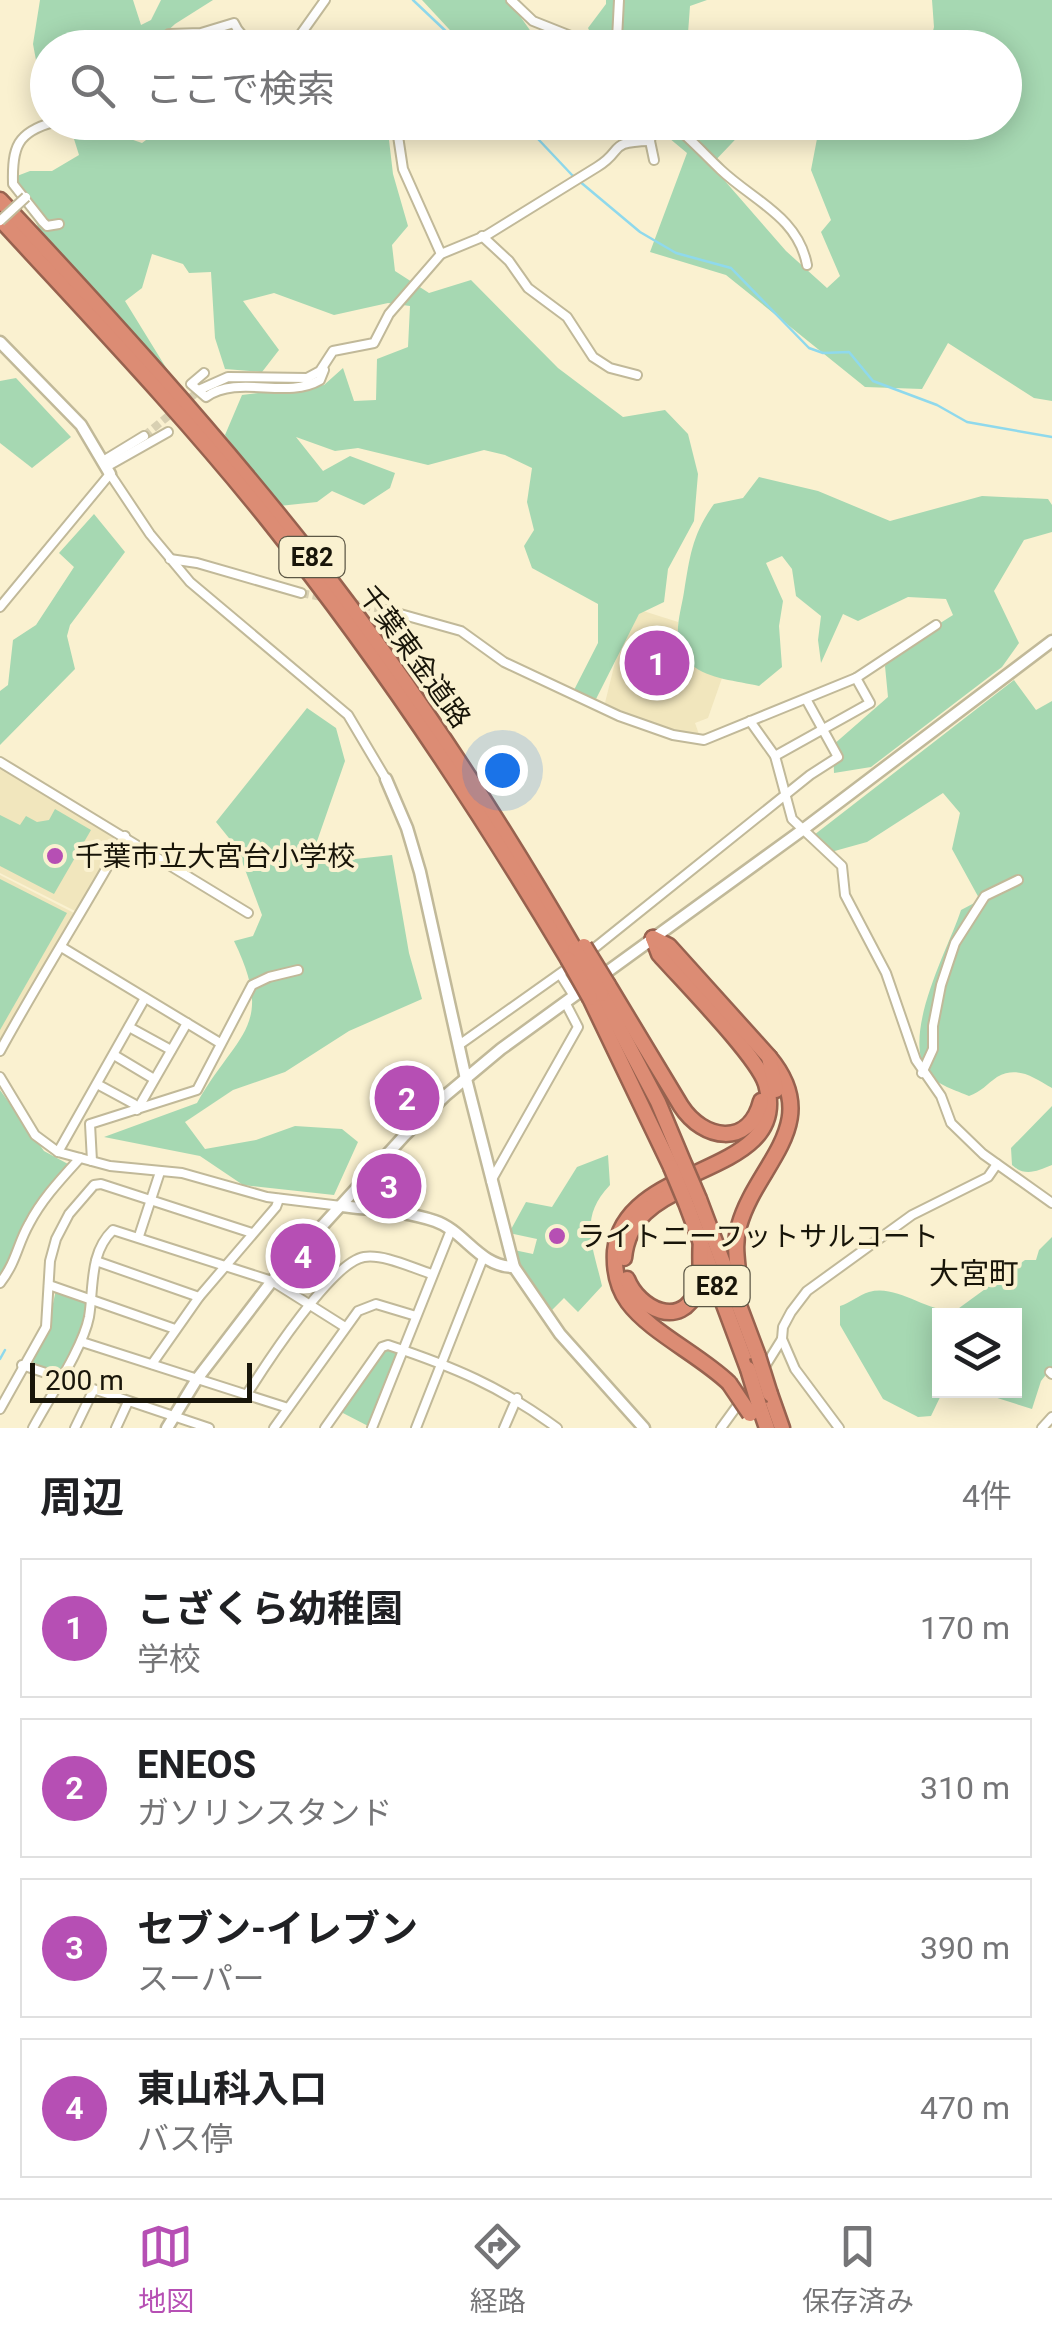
<!DOCTYPE html>
<html lang="ja">
<meta charset="utf-8">
<style>
:root{--surface:#fff;--page:#f2f2f2;--text:#202124;--muted:#757577;--line:#e0e0e0;--accent:#b64fb4}
body{margin:0;font-family:Roboto,"Noto Sans JP",sans-serif;background:var(--page);color:var(--text)}
.controls{position:absolute;right:30px;bottom:30px;display:grid;overflow:hidden;border-radius:0px;box-shadow:0 5px 25px #0003}
.controls button{width:90px;height:90px;display:grid;place-items:center;padding:0;border:0;border-bottom:2px solid var(--line);background:var(--surface);color:var(--text);font:50px sans-serif}
.scale{position:absolute;left:30px;bottom:25px;width:222px;box-sizing:border-box;padding-left:10px;border:5px solid #181509;border-top:0;font-size:28px;line-height:35px;white-space:nowrap;color:#181509;-webkit-text-stroke:8px #faf1d0;paint-order:stroke}
.you{position:absolute;left:502px;top:770px;width:35px;height:35px;margin:-25px;border:8px solid #fff;border-radius:50%;background:#1a73e8;box-shadow:0 0 0 15px #1a73e833}
.badge{display:grid;place-items:center;width:65px;height:65px;border-radius:50%;background:var(--accent);color:#fff;font-size:32px;font-weight:700}
.pin{position:absolute;translate:-50% -50%;border:5px solid #fff;box-shadow:0 2px 10px #0006}
.list{margin:0;padding:0;list-style:none}
h2{display:flex;justify-content:space-between;align-items:center;height:130px;margin:0;padding:0 40px;font-size:42px}
h2 small{font-size:32px;font-weight:400;color:var(--muted)}
.list li{display:grid;grid-template-columns:65px 1fr auto;gap:30px;align-items:center;box-sizing:border-box;height:140px;margin:0 20px 20px;padding:0 20px;border:2px solid var(--line);border-radius:0px}
.list b{display:block;font-size:38px;white-space:nowrap}
.list p{margin:0;font-size:32px;white-space:nowrap;color:var(--muted)}
.list em{font-size:32px;font-style:normal;color:var(--muted)}
.icon{flex:none;width:55px;height:55px;fill:none;stroke:currentColor;stroke-width:2;stroke-linecap:round;stroke-linejoin:round}
.map{position:relative;flex:none;width:1052px;height:1428px;overflow:hidden}
.search{position:absolute;background:var(--surface);box-shadow:0 5px 25px #0003;left:30px;right:30px;top:30px;height:110px;display:flex;align-items:center;gap:25px;box-sizing:border-box;padding:0 35px;border-radius:55px;color:var(--muted);font-size:38px}
.sheet{height:770px;background:var(--surface)}
nav{display:flex;justify-content:space-around;align-items:center;box-sizing:border-box;height:140px;border-top:2px solid var(--line);background:var(--surface);font-size:28px;color:var(--muted)}
nav a{display:grid;justify-items:center;gap:5px}
nav .on{color:var(--accent)}
.map>svg:first-child{display:block}
</style>
<div class="map">
<svg width="1052" height="1428" viewBox="0 0 1052 1428">
<rect width="100%" height="100%" fill="#faf1d0"/>
<g fill="#f1e6bd">
<polygon points="637,609 678,622 678,648 722,678 708,718 695,723 700,737 672,732 604,707 619,646"/>
<polygon points="0,766 120,838 79,913 0,873"/>
<polygon points="0,875 78,915 0,1047"/>
</g>
<g fill="#a6d8b2">
<polygon points="40,0 133,0 141,25 151,20 161,0 213,0 175,24 150,47 48,48 47,77 38,71 33,44"/>
<polygon points="422,0 514,0 512,5 542,47 477,47 461,42"/>
<polygon points="606,0 707,0 690,6 687,47 597,47 588,28 606,4"/>
<polygon points="932,0 1052,0 1052,401 1034,398 948,343 922,389 865,387 726,275 650,252 687,153 651,123 751,123 711,165 786,251 827,288 840,276 821,232 831,220 811,170 820,123 1004,122 1004,48 929,47 934,27"/>
<path d="M69,123H107L110,132L142,143L169,123H387L393,174L408,226L392,245L395,271L429,293L471,280L558,368L623,417L665,410L688,434L698,474L694,521L668,569L664,602L639,614L596,699L574,690L598,643V604L532,568L524,546L534,530L527,502L532,468L505,455L484,450L428,465L358,448L335,451L296,437L323,471L350,456L395,473L390,488L364,505L332,491L317,502L279,506L225,435L242,395L324,385L343,368L354,401L376,400L377,359L408,347L410,306L388,303L334,315L274,293L243,301L279,350L262,372L225,369L215,338L211,272L189,273L183,264L152,254L142,288L125,301L181,392L42,238C36,215 18,199 17,176L30,171H52L79,155Z"/>
<polygon points="16,378 71,437 32,468 0,443 0,381"/>
<path d="M759,477L818,491L890,521L982,496L1048,499L1052,505V532L1024,540L994,591L1019,643L1002,667L871,767L834,773L833,745L888,697L885,666L907,644L953,615L946,599L908,597L858,621L843,614L821,663L818,640L821,616L796,596L792,569L782,556L766,563L783,601L779,626L782,667L759,686C738,681 708,679 692,665C669,644 680,617 684,592C690,556 692,535 714,504L743,498Z"/>
<polygon points="94,514 125,552 70,625 67,636 75,669 0,745 0,691 8,685 13,640 36,625 74,567 59,553"/>
<path d="M1014,680L1036,710L1052,701V1088C1034,1078 1018,1065 997,1077C987,1084 981,1092 969,1096C957,1091 936,1084 928,1074C900,1035 948,950 961,910L980,900L952,849L960,813L943,793L867,842L831,852L814,835Z"/>
<path d="M307,708L336,728L345,761L315,847L337,861L392,855L409,953L422,999L349,1031L285,1072L233,1090L185,1122L205,1149L256,1140L295,1126L342,1129L358,1142L334,1195L243,1185L200,1156L104,1137L197,1103C237,1032 276,1028 234,941L253,936L262,915L237,848L216,822Z"/>
<polygon points="55,809 91,830 54,894 0,866 0,815 20,825 26,816 37,822 49,820"/>
<polygon points="0,879 67,913 0,1030"/>
<path d="M0,1090L44,1151L68,1164C53,1177 18,1233 12,1252C9,1263 6,1271 0,1281Z"/>
<path d="M1052,1106V1165C1037,1171 1025,1177 1012,1165L1011,1148Z"/>
<path d="M608,1155L610,1185C578,1218 593,1246 602,1286L578,1312L564,1298L551,1311L525,1278L514,1250L533,1254L537,1239L509,1233L526,1202L552,1207L577,1167Z"/>
<path d="M1052,1237V1367L1041,1381L1032,1409L975,1391L1014,1390V1316H940V1390L943,1391L931,1416L918,1417L883,1399L840,1325V1306C850,1303 859,1295 869,1292C897,1284 926,1312 955,1311L1025,1260H1036L1039,1250Z"/>
<polygon points="56,1290 84,1298 87,1303 78,1342 58,1374 28,1366 27,1362 48,1326"/>
<polygon points="384,1347 396,1349 397,1353 370,1427 339,1411"/>
</g>
<g fill="none" stroke-linecap="round" stroke-linejoin="round">
<g stroke="#8fd9ec" stroke-width="2.5">
<polyline points="413,0 452,37 484,48"/>
<polyline points="522,122 572,175 640,232 676,253 731,268 809,348 823,353 849,352 873,381 937,405 967,422 1052,437"/>
<polyline points="0,1359 5,1350"/>
</g>
<g stroke="#d8d0b2" stroke-width="8" stroke-dasharray="8 4" stroke-linecap="butt">
<polyline points="144,436 201,389"/>
<polyline points="301,593 327,598"/>
<polyline points="351,603 386,610"/>
</g>
<defs>
<g id="minor">
<polyline points="511,0 533,21 601,48"/>
<path d="M157,48L169,34L201,33L234,23C244,46 265,45 287,47L293,45L325,0"/>
<polyline points="614,48 617,39 619,0"/>
<path d="M54,122C17,132 12,147 13,184L43,222L47,226L59,224"/>
<path d="M670,122C689,137 704,154 721,170C754,201 798,217 807,265"/>
<polyline points="398,136 403,169 441,254"/>
<polyline points="654,160 650,141 654,122"/>
<polyline points="482,236 509,261 528,288 567,317 593,357 610,368 637,375"/>
<path d="M204,373L191,384L206,397C239,374 286,400 320,380L324,370"/>
<path d="M201,389L228,377L307,378L320,371L333,351L374,343L389,314L441,254L487,235L597,167C625,150 606,142 650,141"/>
<polyline points="103,461 144,436"/>
<polyline points="106,467 168,432"/>
<polyline points="170,559 197,563 301,593"/>
<polyline points="0,607 110,474 150,534 190,582 348,715 386,779"/>
<polyline points="386,610 461,631 504,662 619,716 673,735 704,740 856,678 936,625"/>
<polyline points="750,721 775,756 792,819 842,866 845,895 886,973 916,1060 941,1096 951,1123 983,1154 1052,1203"/>
<polyline points="775,756 870,703 856,678"/>
<polyline points="0,762 248,913"/>
<polyline points="63,948 220,1043"/>
<polyline points="587,954 810,775 838,757 806,699"/>
<polyline points="560,974 574,996"/>
<polyline points="129,1027 171,1050"/>
<polyline points="459,1045 572,965"/>
<path d="M0,1051C40,978 84,909 125,836"/>
<polyline points="114,1055 154,1079"/>
<polyline points="922,1073 933,1049 933,1026 941,985 955,943 985,896 1018,880"/>
<polyline points="0,1077 35,1135 58,1152 110,1166 182,1173 267,1197 341,1206"/>
<polyline points="97,1084 134,1104 137,1110 187,1023"/>
<polyline points="58,1152 145,998"/>
<polyline points="92,1161 90,1124 197,1090 252,985 269,977 298,970"/>
<polyline points="491,1181 578,1027 565,1002"/>
<polyline points="139,1236 160,1172"/>
<polyline points="96,1261 199,1297"/>
<path d="M0,1283C17,1261 17,1245 29,1224C42,1199 61,1179 80,1158"/>
<polyline points="49,1285 175,1329"/>
<polyline points="782,1339 795,1369 839,1428"/>
<polyline points="82,1342 288,1408"/>
<polyline points="152,1364 199,1297 276,1207 279,1199"/>
<polyline points="22,1365 209,1428"/>
<polyline points="764,1368 782,1339 783,1327 791,1312 807,1291 912,1215 988,1177 997,1164"/>
<polyline points="1050,1372 1052,1374"/>
<path d="M247,1394C266,1364 332,1262 364,1257C385,1254 412,1268 432,1274"/>
<polyline points="0,1409 46,1327 50,1261 56,1239 69,1214 94,1185 101,1184 252,1233"/>
<path d="M33,1428C49,1398 83,1348 89,1317C94,1287 89,1253 113,1230L272,1281L345,1327"/>
<polyline points="75,1428 93,1391"/>
<polyline points="116,1428 128,1402"/>
<polyline points="274,1428 358,1311 376,1304 416,1316"/>
<path d="M325,1428L382,1347L388,1345C454,1367 500,1386 557,1428"/>
<polyline points="372,1428 451,1230"/>
<polyline points="416,1428 483,1258"/>
<polyline points="504,1428 517,1398"/>
<polyline points="721,1428 753,1384"/>
<polyline points="1042,1428 1052,1417"/>
</g>
<g id="tertiary">
<polyline points="0,342 81,425 110,474"/>
<polyline points="386,779 407,828 420,872 466,1079 514,1267 560,1334 644,1428"/>
<path d="M342,1206C373,1210 405,1211 435,1221C465,1231 479,1267 514,1267"/>
<polyline points="167,1428 197,1379 272,1281 404,1136 446,1095 501,1049 801,831 1052,641"/>
</g>
<g id="motorway">
<path d="M0,200C107,314 213,431 310,554C408,679 495,812 575,950"/>
<path d="M0,219C91,318 184,415 268,520C379,659 477,806 568,959"/>
<path d="M653,938L659,954C682,980 757,1056 766,1084C794,1179 625,1160 615,1251C614,1268 617,1287 628,1302C650,1332 700,1355 729,1383"/>
<path d="M653,938L669,946L769,1057C825,1124 756,1164 739,1226C731,1253 743,1277 738,1303"/>
<path d="M608,985L681,1106C703,1140 749,1148 761,1101"/>
<polyline points="601,994 658,1102 684,1164"/>
<polyline points="590,998 671,1167"/>
<polyline points="769,1057 776,1090"/>
<polyline points="699,1199 758,1356"/>
<polyline points="686,1203 748,1369"/>
<path d="M624,1258C628,1218 655,1201 689,1186"/>
<path d="M627,1279C639,1309 681,1330 697,1290C703,1274 699,1258 701,1242"/>
<polyline points="770,1394 782,1428"/>
<polyline points="759,1405 767,1428"/>
</g>
</defs>
<use href="#minor" stroke="#c1b999" stroke-width="12"/>
<use href="#tertiary" stroke="#c1b999" stroke-width="15"/>
<use href="#motorway" stroke="#97624f" stroke-width="19"/>
<use href="#minor" stroke="#fff" stroke-width="8"/>
<use href="#tertiary" stroke="#fff" stroke-width="10"/>
<use href="#motorway" stroke="#dc8c74" stroke-width="14"/>
<defs>
<polyline id="minor-bridge" points="0,221 26,197"/>
<g id="motorway-bridge">
<polyline points="584,946 608,985"/>
<polyline points="575,950 601,994"/>
<polyline points="568,959 590,998"/>
<polyline points="684,1164 699,1199"/>
<polyline points="671,1167 686,1203"/>
<polyline points="758,1356 770,1394"/>
<polyline points="748,1369 759,1405"/>
<polyline points="729,1383 750,1414"/>
</g>
</defs>
<use href="#minor-bridge" stroke="#c1b999" stroke-width="12" stroke-linecap="butt"/>
<use href="#motorway-bridge" stroke="#97624f" stroke-width="19" stroke-linecap="butt"/>
<use href="#minor-bridge" stroke="#fff" stroke-width="8"/>
<use href="#motorway-bridge" stroke="#dc8c74" stroke-width="14"/>
</g>
<g fill="#b64fb4" stroke="#faf1d0" stroke-width="4">
<circle cx="55" cy="856" r="10"/>
<circle cx="557" cy="1236" r="10"/>
</g>
<g text-anchor="middle" stroke-width="8" stroke-linejoin="round" paint-order="stroke">
<g fill="#faf1d0" stroke="#5c5745" stroke-width="2.5">
<rect x="279.5" y="537" width="65" height="40" rx="8"/>
<rect x="684.5" y="1266" width="65" height="40" rx="8"/>
</g>
<g font-size="25" font-weight="bold" fill="#181509">
<text x="312" y="566">E82</text>
<text x="717" y="1295">E82</text>
</g>
<g font-size="28" fill="#181509" stroke="#faf1d0">
<text transform="translate(415 656) rotate(54)" y="10">千葉東金道路</text>
</g>
<g font-size="28" fill="#181509" stroke="#faf1d0" text-anchor="start">
<text x="75" y="866">千葉市立大宮台小学校</text>
<text x="577" y="1246">ライトニーフットサルコート</text>
</g>
<g font-size="30" fill="#181509" stroke="#faf1d0">
<text x="974" y="1284">大宮町</text>
</g>
</g>
</svg>
<div class="controls">
<button><svg class="icon" aria-label="layers" viewBox="0 0 24 24"><path d="M12 4l9 5-9 5-9-5zM3 14l9 5 9-5"/></svg></button>
</div>
<div class="scale">200 m</div>
<div class="you"></div>
<div class="pin badge" style="left:657px;top:663px">1</div>
<div class="pin badge" style="left:407px;top:1098px">2</div>
<div class="pin badge" style="left:389px;top:1186px">3</div>
<div class="pin badge" style="left:303px;top:1256px">4</div>
<div class="search"><svg class="icon" aria-label="search" viewBox="0 0 24 24"><circle cx="10" cy="10" r="6"/><path d="M15 15l6 6"/></svg>ここで検索</div>
</div>
<section class="sheet">
<h2>周辺<small>4件</small></h2>
<ul class="list">
<li><span class="badge">1</span><div><b>こざくら幼稚園</b><p>学校</p></div><em>170 m</em></li>
<li><span class="badge">2</span><div><b>ENEOS</b><p>ガソリンスタンド</p></div><em>310 m</em></li>
<li><span class="badge">3</span><div><b>セブン-イレブン</b><p>スーパー</p></div><em>390 m</em></li>
<li><span class="badge">4</span><div><b>東山科入口</b><p>バス停</p></div><em>470 m</em></li>
</ul>
</section>
<nav>
<a class="on"><svg class="icon" aria-label="map" viewBox="0 0 24 24"><path d="M3 6l6-2 6 2 6-2v14l-6 2-6-2-6 2zM9 4v14M15 6v14"/></svg>地図</a>
<a><svg class="icon" aria-label="directions" viewBox="0 0 24 24"><path d="M12 3l9 9-9 9-9-9zM9 14v-3h6M13 9l2 2-2 2"/></svg>経路</a>
<a><svg class="icon" aria-label="saved" viewBox="0 0 24 24"><path d="M7 4h10v16l-5-4-5 4z"/></svg>保存済み</a>
</nav>
